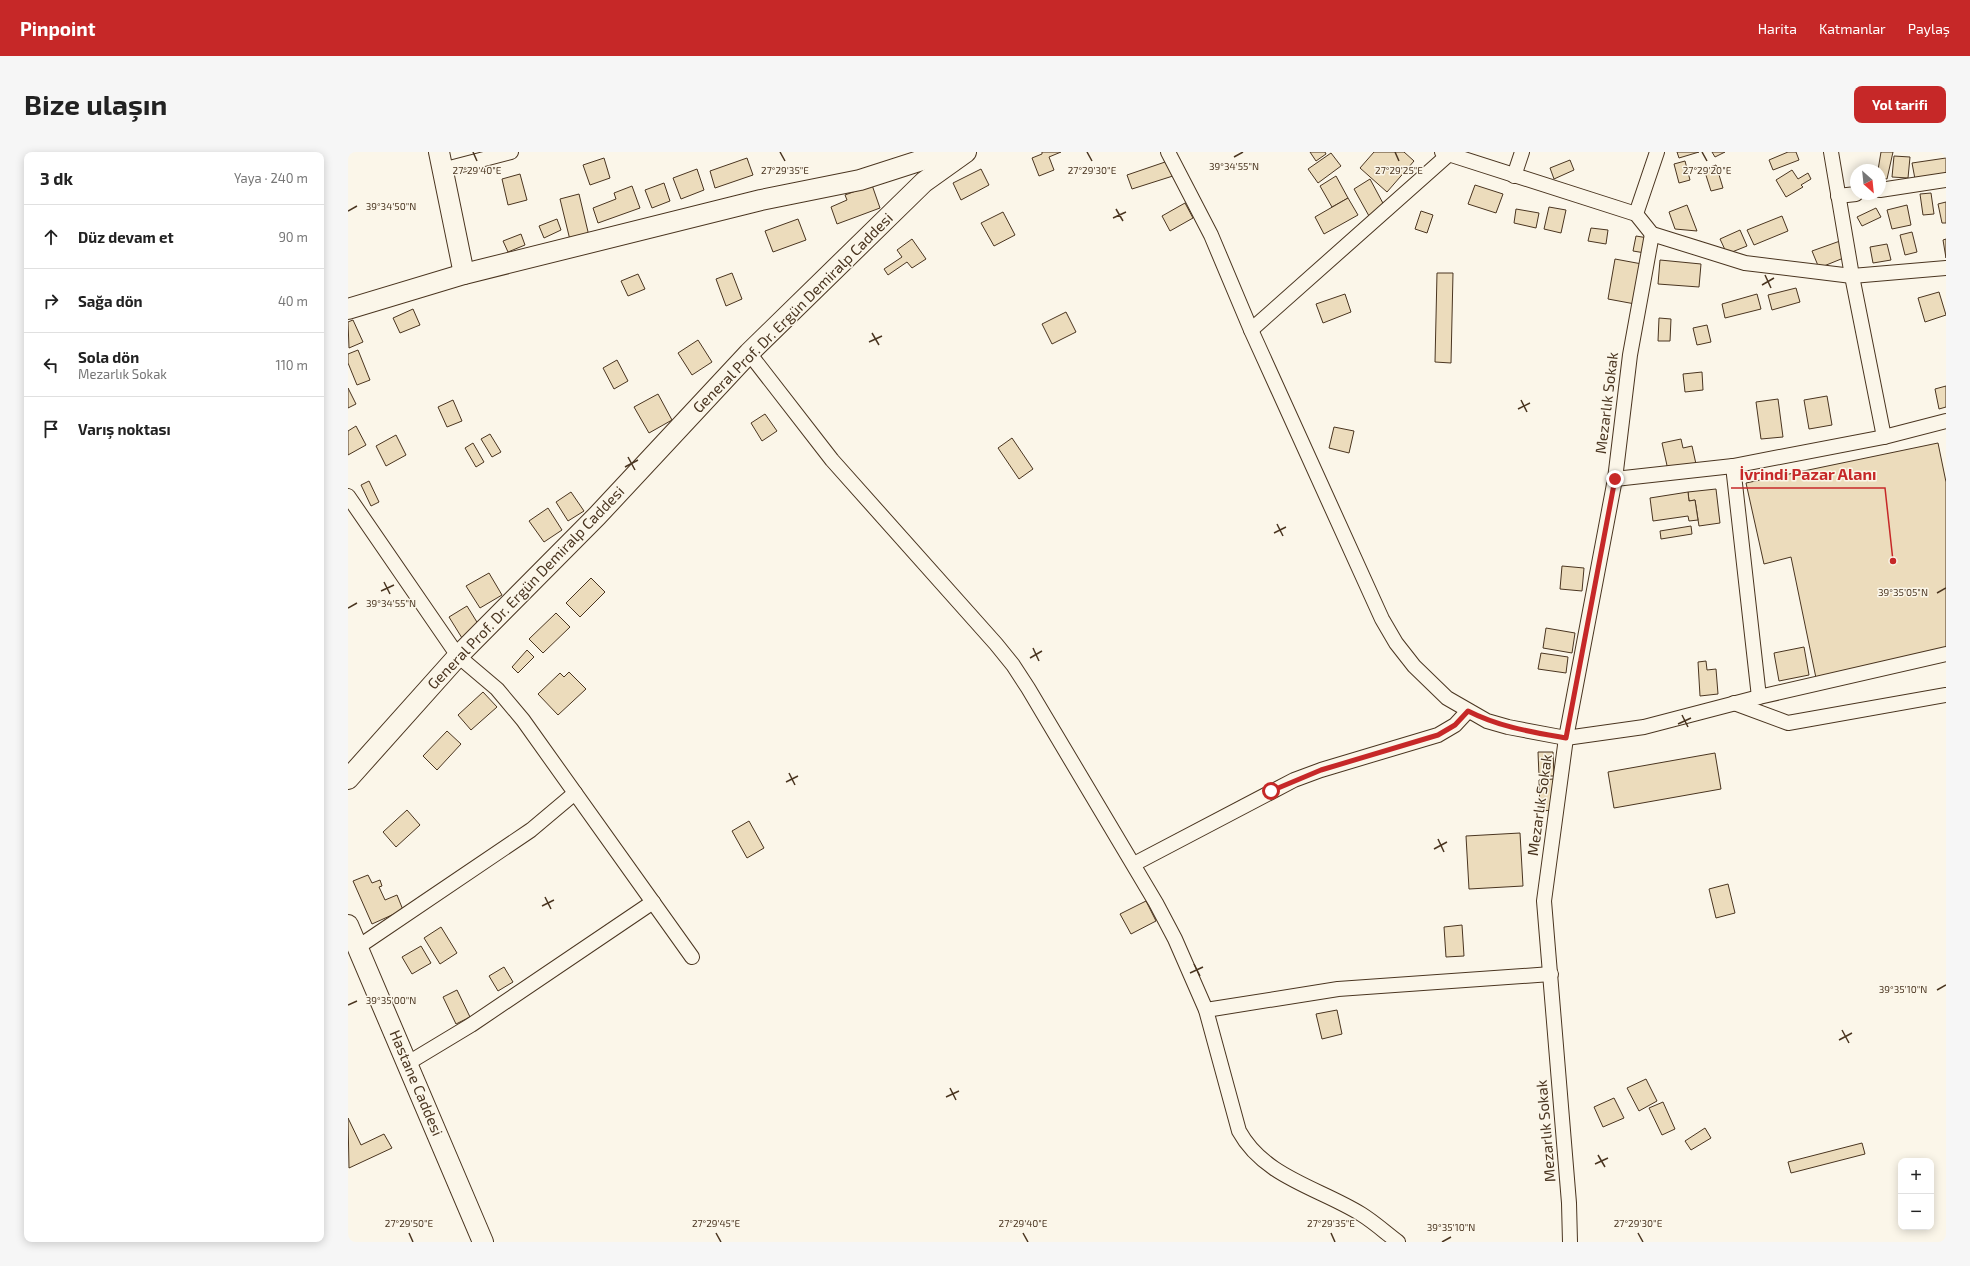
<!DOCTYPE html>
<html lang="tr">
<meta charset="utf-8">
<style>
:root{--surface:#fff;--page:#f6f6f6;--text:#222;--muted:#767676;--line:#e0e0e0;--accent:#c62828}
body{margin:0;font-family:"Exo 2",sans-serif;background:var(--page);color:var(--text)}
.controls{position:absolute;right:12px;bottom:12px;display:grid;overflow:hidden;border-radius:8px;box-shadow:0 2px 10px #0003}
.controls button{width:36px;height:36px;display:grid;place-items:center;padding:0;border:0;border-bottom:1px solid var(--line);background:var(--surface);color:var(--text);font:20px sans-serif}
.compass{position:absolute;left:1502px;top:12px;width:36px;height:36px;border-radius:50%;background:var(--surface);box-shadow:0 2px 10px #0003;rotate:153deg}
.stop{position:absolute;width:12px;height:12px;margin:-9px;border:3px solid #c62828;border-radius:50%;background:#fff}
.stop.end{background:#c62828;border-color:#fff;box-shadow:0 1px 4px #0008}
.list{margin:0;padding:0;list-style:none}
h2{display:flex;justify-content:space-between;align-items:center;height:52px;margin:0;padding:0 16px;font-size:17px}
h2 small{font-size:13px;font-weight:400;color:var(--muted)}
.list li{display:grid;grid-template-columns:26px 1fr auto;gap:12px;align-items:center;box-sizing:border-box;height:64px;padding:0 16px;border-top:1px solid var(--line)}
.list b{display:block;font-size:15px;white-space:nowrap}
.list p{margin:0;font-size:13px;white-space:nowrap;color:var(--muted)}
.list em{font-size:13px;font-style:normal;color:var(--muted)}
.icon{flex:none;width:22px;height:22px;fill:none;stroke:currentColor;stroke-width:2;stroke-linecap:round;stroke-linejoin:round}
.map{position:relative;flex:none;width:1598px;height:1090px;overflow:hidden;border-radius:8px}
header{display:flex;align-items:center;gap:24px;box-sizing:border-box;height:56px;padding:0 20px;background:var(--accent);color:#fff}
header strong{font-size:19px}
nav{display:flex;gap:22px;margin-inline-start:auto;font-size:14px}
.intro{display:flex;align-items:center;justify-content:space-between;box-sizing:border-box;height:96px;padding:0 24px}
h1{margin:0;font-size:28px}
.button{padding:10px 18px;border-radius:8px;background:var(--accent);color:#fff;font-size:14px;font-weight:700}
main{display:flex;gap:24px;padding:0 24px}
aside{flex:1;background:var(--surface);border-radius:8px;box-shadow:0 2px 10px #0003}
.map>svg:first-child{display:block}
</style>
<header>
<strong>Pinpoint</strong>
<nav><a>Harita</a><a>Katmanlar</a><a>Paylaş</a></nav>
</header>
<div class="intro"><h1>Bize ulaşın</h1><a class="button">Yol tarifi</a></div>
<main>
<aside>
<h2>3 dk<small>Yaya · 240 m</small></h2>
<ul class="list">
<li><svg class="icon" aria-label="ahead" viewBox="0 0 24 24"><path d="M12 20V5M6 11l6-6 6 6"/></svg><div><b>Düz devam et</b></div><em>90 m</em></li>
<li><svg class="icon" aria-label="right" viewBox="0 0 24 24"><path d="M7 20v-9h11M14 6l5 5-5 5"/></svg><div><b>Sağa dön</b></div><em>40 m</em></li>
<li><svg class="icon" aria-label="left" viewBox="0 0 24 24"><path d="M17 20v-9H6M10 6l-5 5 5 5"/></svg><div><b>Sola dön</b><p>Mezarlık Sokak</p></div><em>110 m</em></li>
<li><svg class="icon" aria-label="arrive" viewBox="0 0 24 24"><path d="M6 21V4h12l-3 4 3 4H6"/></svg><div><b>Varış noktası</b></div></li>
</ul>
</aside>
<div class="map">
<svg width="1598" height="1090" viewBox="0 0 1598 1090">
<rect width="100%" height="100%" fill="#fbf6e9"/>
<g fill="#ecdcbc" stroke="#4a3520">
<polygon points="694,0 713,0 701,5 706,18 691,24 684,6 694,2"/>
<polygon points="962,0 977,0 978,2 968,9"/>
<polygon points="1026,0 1056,0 1066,9 1039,40 1012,16"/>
<polygon points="1329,0 1351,0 1331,6"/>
<polygon points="1364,0 1377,0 1367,5"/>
<polygon points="1440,0 1448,0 1451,8 1425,18 1421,8"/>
<polygon points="1533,0 1545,0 1539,27 1532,26 1532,18 1530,18"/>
<polygon points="983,1 993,14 970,31 960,17"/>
<polygon points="1546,4 1562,5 1560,26 1544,25"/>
<polygon points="256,6 262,26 242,33 235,13"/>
<polygon points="399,6 405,23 367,36 362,19"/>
<polygon points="1598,6 1598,22 1567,27 1564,11"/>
<polygon points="823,8 828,23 784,37 779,23"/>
<polygon points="1222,8 1226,18 1206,27 1202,16"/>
<polygon points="1337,9 1342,28 1331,31 1326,12"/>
<polygon points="1368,13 1375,36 1363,39 1356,17"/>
<polygon points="349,17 356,38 333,47 325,26"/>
<polygon points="633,17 641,33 613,48 605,31"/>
<polygon points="1444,18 1450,27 1460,21 1463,27 1453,33 1455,35 1438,45 1428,28"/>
<polygon points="172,22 179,48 160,53 154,27"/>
<polygon points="988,24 1000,46 984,55 972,34"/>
<polygon points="1022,27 1037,55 1021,64 1006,37"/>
<polygon points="316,31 322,49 304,56 297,38"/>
<polygon points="524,33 532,56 489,72 483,55 499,48 497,43"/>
<polygon points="1127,33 1155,42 1148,61 1120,52"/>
<polygon points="284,34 292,56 250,71 245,56 268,47 266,41"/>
<polygon points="1583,41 1586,62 1575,63 1572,42"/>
<polygon points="231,42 241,84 222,88 212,47"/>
<polygon points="1000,46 1010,63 976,82 967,65"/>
<polygon points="1598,50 1598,71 1594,71 1590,52"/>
<polygon points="837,51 845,66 822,79 814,64"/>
<polygon points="1339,53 1349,79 1327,77 1321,60"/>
<polygon points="1559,53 1563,73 1544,77 1539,58"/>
<polygon points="1201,55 1218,58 1213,81 1196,77"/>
<polygon points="1528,56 1533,65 1514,74 1509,65"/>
<polygon points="1168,57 1191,61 1188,76 1166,71"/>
<polygon points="1073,59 1085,63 1079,81 1067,77"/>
<polygon points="655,60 667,83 646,94 633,71"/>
<polygon points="1434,64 1440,79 1406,93 1399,78"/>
<polygon points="209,67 213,78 196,86 191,74"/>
<polygon points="450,67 458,88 425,100 417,79"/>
<polygon points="1243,76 1260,78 1258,92 1240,89"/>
<polygon points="1392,78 1399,94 1379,102 1372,87"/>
<polygon points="1564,80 1569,100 1557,103 1552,83"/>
<polygon points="173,82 177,93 160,100 155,89"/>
<polygon points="1288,84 1300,86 1297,101 1285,99"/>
<polygon points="564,87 578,107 564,116 559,110 540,123 536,117 554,105 549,98"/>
<polygon points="1598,87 1598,106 1595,88"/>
<polygon points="1492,89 1498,105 1471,116 1464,99"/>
<polygon points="1539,92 1543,108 1525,111 1522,95"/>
<polygon points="1267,107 1294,112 1287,152 1260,147"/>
<polygon points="1312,108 1353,112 1351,135 1310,132"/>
<polygon points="384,121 394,147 378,154 368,127"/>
<polygon points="1089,121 1105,121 1103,211 1087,210"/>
<polygon points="290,122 297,137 280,144 273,129"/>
<polygon points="1448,136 1452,150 1424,158 1420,143"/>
<polygon points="1591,140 1598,163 1577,170 1570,146"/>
<polygon points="997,142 1003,160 975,171 968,152"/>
<polygon points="1409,142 1413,157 1377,166 1374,152"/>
<polygon points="65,157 72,173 52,181 45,166"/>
<polygon points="718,160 728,180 704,192 694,172"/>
<polygon points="1311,166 1323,167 1322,189 1310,189"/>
<polygon points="5,168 15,190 1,196 0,170"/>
<polygon points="1359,173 1363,190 1349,193 1345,176"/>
<polygon points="350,188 364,210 344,223 330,201"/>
<polygon points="10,198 22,228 9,233 0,211 0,202"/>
<polygon points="269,208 280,229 266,237 255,216"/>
<polygon points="1354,220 1355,238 1337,240 1335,222"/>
<polygon points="1598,234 1598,255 1591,257 1587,237"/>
<polygon points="0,236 8,252 0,256"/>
<polygon points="310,242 324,268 301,281 286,255"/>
<polygon points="1479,244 1484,273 1461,277 1456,248"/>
<polygon points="1430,247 1435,285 1413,287 1408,250"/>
<polygon points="105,248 114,269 99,275 90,255"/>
<polygon points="417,262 429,279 414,289 403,271"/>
<polygon points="8,274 18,293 0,303 0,279"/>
<polygon points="986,275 1006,279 1001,301 981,296"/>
<polygon points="142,282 153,300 144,305 133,287"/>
<polygon points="48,283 58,303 38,314 28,294"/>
<polygon points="664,286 685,317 671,327 650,296"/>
<polygon points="1333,287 1335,296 1344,294 1348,312 1320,318 1314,291"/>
<polygon points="125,291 136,310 128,315 117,296"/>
<polygon points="1590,291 1598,330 1598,499 1468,526 1443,405 1416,412 1398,331"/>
<polygon points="21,329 31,350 23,354 13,333"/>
<polygon points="1368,337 1372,371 1351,374 1347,348 1341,349 1340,340"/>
<polygon points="223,340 236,359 220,369 208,350"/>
<polygon points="1340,340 1341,349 1347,348 1350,368 1341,369 1340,364 1305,369 1302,346"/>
<polygon points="200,356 214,378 196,390 181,369"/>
<polygon points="1343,374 1344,382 1313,387 1312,379"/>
<polygon points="1214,414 1236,416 1234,439 1212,437"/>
<polygon points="141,421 154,443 132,456 118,434"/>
<polygon points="243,426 257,440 232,465 218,451"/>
<polygon points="119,454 132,475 114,486 101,465"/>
<polygon points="208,461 222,475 195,501 181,487"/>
<polygon points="1198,476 1227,481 1224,501 1195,496"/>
<polygon points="1456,495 1461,523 1431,529 1426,501"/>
<polygon points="179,498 186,505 170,521 164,515"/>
<polygon points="1193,501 1220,505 1218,521 1190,517"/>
<polygon points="1358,509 1359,518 1368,517 1370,542 1352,544 1350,510"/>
<polygon points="221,520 238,537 210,563 190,542 212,521 216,525"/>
<polygon points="135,540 149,555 123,578 110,563"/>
<polygon points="99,579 113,592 89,618 75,604"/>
<polygon points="1190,600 1205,600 1206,624 1191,624"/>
<polygon points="1367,601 1373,637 1266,656 1260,620"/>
<polygon points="1206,627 1207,658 1192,659 1191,628"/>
<polygon points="59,658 72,673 48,695 35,680"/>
<polygon points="401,669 416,696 399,706 384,679"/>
<polygon points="1172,681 1175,734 1121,737 1118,684"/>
<polygon points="20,723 24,731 32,728 34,734 31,735 37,748 49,743 55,758 24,772 5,729"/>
<polygon points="1380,732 1387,761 1368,766 1361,737"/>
<polygon points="798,749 808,769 783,782 772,762"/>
<polygon points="1114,773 1116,804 1098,805 1096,775"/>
<polygon points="93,775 109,801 92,812 76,786"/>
<polygon points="73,794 83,811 64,822 54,805"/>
<polygon points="156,815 165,830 150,839 141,824"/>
<polygon points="109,838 122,865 108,872 95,845"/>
<polygon points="989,858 994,882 974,887 968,862"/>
<polygon points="1298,927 1309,949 1291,959 1279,936"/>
<polygon points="1266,946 1276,966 1255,975 1246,955"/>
<polygon points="1315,950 1327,977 1314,983 1301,956"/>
<polygon points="0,966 13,993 36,982 44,996 1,1016"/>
<polygon points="1357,976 1363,986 1343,998 1337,989"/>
<polygon points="1514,991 1517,1002 1443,1021 1440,1010"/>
</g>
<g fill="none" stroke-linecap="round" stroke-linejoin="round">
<defs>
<g id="street">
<polyline points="820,0 863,83 903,178 1034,467 1048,491 1066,514 1099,546 1139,569 1160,575 1218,586 1296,575 1411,545 1598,502"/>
<polyline points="1094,0 1288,62 1304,82 1397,111 1504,124 1598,116"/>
<polyline points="1483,0 1504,124 1536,285"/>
<polyline points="94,18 163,0"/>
<polyline points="1166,24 1174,0"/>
<polyline points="1532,38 1598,28"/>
<polyline points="1490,44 1508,42"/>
<polyline points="1288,62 1309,0"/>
<polyline points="903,178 1100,3"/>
<path d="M401,201L484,308L648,492L665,513L680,536L808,751L827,787L858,858L891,979C916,1025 971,1036 1013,1062C1026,1070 1038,1081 1050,1090"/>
<polyline points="1385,314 1411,545"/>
<polyline points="1267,327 1385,314 1536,285 1598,269"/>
<polyline points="0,344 110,504 149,537 175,568 344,805"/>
<polyline points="1386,551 1440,571 1598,543"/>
<polyline points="786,712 946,628 973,618 1090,583 1107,573 1120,559"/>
<polyline points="10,795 183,678 227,641"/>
<polyline points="858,858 990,837 1203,822"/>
<polyline points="60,911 123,873 305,750"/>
<polyline points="1222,1090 1221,1051 1196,749 1218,586 1267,327 1282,203 1304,82"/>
</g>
<g id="secondary">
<polyline points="91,0 116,122"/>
<polyline points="0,157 116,122 413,48 512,28 599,0"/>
<polyline points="0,627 110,504 249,364 401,201 576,30 618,0"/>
<polyline points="0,773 135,1090"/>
</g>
</defs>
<use href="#street" stroke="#4a3520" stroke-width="16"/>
<use href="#secondary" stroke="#4a3520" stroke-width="22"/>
<use href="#street" stroke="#fbf6e9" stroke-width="14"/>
<use href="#secondary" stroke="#fbf6e9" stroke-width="20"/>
</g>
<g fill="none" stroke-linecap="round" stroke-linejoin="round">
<path stroke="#c62828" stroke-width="5" d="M923,639L973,618L1090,583L1107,573L1120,559C1151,575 1184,580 1218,586L1267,327"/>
</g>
<path fill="none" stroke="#4a3520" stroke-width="1.5" d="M125,0L129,9M432,0L437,9M739,0L744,9M1047,0L1051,9M1354,0L1359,9M886,5L895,0M768,57L775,69M0,59L9,54M765,66L778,60M1417,123L1423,136M1414,133L1426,126M524,181L531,193M521,190L534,184M1173,248L1179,260M1170,257L1182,251M280,305L287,318M277,315L290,308M929,372L935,384M926,381L938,375M36,430L42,442M33,439L46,433M1589,441L1598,436M0,456L9,451M685,496L691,509M682,506L694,499M1334,563L1340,575M1330,572L1343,566M441,621L447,633M438,630L450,624M1090,687L1096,700M1086,697L1099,690M197,745L203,757M194,754L206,748M846,812L852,824M842,821L855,815M1589,838L1598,833M0,853L9,849M1494,878L1501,891M1491,888L1504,881M602,936L608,948M598,945L611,939M1250,1003L1257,1015M1247,1012L1260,1006M61,1081L65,1090M368,1081L373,1090M675,1081L680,1090M983,1081L987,1090M1290,1081L1295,1090M1094,1090L1103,1085"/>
<g text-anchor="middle" stroke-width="3" stroke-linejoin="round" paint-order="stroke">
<g font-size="15" fill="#4a3520" stroke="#fbf6e9">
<text transform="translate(445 161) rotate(-45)" y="5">General Prof. Dr. Ergün Demiralp Caddesi</text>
<text transform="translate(1259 251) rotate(-83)" y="5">Mezarlık Sokak</text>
<text transform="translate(178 436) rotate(-46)" y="5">General Prof. Dr. Ergün Demiralp Caddesi</text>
<text transform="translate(1192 653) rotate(-82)" y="5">Mezarlık Sokak</text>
<text transform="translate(68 931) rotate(67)" y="5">Hastane Caddesi</text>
<text transform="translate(1198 979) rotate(-95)" y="5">Mezarlık Sokak</text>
</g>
</g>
<g font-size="10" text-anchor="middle" fill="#4a3520" stroke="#fbf6e9" stroke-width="3" stroke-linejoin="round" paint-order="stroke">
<text x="886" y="18">39°34'55"N</text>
<text x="129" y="22">27°29'40"E</text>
<text x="437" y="22">27°29'35"E</text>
<text x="744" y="22">27°29'30"E</text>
<text x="1051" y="22">27°29'25"E</text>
<text x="1359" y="22">27°29'20"E</text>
<text x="43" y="58">39°34'50"N</text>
<text x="1555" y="444">39°35'05"N</text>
<text x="43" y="455">39°34'55"N</text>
<text x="1555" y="841">39°35'10"N</text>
<text x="43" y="852">39°35'00"N</text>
<text x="61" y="1075">27°29'50"E</text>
<text x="368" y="1075">27°29'45"E</text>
<text x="675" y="1075">27°29'40"E</text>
<text x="983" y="1075">27°29'35"E</text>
<text x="1290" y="1075">27°29'30"E</text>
<text x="1103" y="1079">39°35'10"N</text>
</g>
<path fill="none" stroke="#c62828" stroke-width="1.5" d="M1545 409L1537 336H1383"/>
<circle fill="#c62828" stroke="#fbf6e9" stroke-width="1.5" cx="1545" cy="409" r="4"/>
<g font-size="16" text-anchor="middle" font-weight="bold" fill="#c62828" stroke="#fbf6e9" stroke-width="3" stroke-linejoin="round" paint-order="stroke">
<text x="1460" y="328">İvrindi Pazar Alanı</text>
</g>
</svg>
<div class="controls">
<button>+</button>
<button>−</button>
</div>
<svg class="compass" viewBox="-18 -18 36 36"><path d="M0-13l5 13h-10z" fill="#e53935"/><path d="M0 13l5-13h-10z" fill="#767676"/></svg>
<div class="stop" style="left:923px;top:639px"></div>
<div class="stop end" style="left:1267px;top:327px"></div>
</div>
</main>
